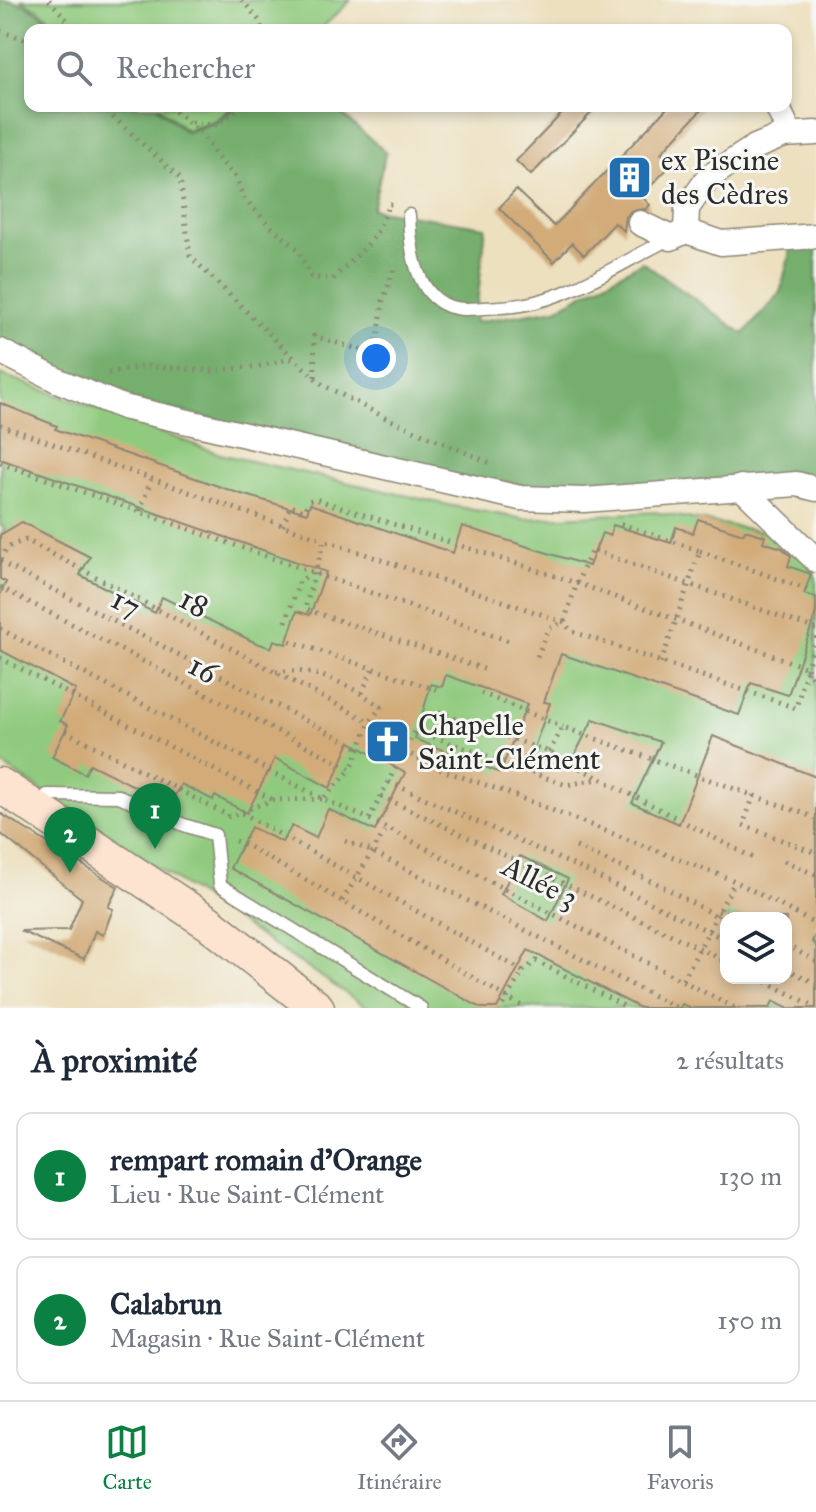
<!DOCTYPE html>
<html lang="fr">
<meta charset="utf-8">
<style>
:root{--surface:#fff;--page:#f2f2f3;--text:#1f2937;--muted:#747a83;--line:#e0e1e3;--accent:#0b8043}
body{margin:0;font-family:"IM FELL Great Primer",serif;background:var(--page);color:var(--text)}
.controls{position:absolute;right:24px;bottom:24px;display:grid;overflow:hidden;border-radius:16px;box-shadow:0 4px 12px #0003}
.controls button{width:72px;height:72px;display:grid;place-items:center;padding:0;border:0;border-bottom:2px solid var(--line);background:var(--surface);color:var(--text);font:40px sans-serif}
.you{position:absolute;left:376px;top:358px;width:28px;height:28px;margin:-20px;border:6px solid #fff;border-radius:50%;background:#1a73e8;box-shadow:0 0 0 12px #1a73e833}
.badge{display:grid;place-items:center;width:52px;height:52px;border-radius:50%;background:var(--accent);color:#fff;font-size:26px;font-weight:700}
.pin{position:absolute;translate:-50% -66px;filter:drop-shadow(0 2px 4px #0008)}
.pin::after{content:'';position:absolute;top:42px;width:28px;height:24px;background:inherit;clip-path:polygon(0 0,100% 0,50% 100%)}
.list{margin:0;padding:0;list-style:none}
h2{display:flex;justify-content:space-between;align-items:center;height:104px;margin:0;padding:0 32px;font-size:34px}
h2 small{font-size:26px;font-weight:400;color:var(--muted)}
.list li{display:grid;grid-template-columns:52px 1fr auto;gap:24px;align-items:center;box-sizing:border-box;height:128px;margin:0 16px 16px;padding:0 16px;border:2px solid var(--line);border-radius:16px}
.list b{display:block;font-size:30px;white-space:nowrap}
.list p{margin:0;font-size:26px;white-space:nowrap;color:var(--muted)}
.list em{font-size:26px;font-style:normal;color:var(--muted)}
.icon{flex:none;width:44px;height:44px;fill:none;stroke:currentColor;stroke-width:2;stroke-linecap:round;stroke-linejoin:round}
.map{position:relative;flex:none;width:816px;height:1008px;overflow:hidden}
.search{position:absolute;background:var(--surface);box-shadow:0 4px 12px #0003;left:24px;right:24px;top:24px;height:88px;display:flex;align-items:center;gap:20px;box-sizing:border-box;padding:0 28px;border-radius:16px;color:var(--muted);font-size:30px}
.sheet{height:392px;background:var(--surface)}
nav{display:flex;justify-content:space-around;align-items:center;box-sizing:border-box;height:112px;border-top:2px solid var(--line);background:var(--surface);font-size:22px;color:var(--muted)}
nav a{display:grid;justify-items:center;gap:4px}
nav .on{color:var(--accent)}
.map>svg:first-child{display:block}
</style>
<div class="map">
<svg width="816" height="1008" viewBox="0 0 816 1008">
<rect width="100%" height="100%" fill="#f6f6f2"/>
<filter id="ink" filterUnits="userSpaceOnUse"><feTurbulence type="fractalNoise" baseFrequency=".0125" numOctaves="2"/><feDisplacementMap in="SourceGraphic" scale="16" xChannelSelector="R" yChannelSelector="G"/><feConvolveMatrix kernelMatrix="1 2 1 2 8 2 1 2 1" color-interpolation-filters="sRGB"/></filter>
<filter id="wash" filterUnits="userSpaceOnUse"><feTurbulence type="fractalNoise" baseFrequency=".006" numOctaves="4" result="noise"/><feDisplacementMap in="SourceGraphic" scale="32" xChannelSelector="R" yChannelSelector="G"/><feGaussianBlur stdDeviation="1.8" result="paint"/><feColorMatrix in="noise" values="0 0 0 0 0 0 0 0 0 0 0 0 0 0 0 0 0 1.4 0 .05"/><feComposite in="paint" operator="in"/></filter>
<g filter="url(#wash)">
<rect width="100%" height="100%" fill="#ede0bf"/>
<g fill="#90ca7e" stroke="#5e7a54" stroke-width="2" fill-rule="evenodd">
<polygon points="20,0 351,0 320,30 64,30 38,9"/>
<polygon points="158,106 233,106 216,120 186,130"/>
<path d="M0,374L220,454L453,506L524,519L654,512L775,534L809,560L816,578V1008H368L0,763V535L5,529L0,525ZM726,918H786V978H726Z"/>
</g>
<path fill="#74ae6d" stroke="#506c4c" stroke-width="2" d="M0,0C26,0 42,14 61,30H30V106H156L186,132L218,121L236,106H332L386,152L372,209L486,227L475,322L556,309L642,262L744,334L780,293L792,244L816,243V484L583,493L459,477L123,398L0,343Z"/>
<g id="blocks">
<g fill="#d2ab79" fill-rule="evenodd">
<polygon points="569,106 598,106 531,175 516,161"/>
<polygon points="669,106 705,106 661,153 672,164 641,196 650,205 646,209 631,211 626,217 624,231 615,223 584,255 572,243 554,262 499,208 516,190 554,226"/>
<path d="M0,403L57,426L55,429L238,493L307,513L310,504L453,553L462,526L589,566L602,533L610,536L613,525L671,543L676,527L693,533L698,519L743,534L745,530L765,536L763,542L782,548L791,556L788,566L811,574L804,594L816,597V613L788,695L751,683L739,715L561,654L544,702L550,703L531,756L568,768L593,719L661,742L632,803L679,824L713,736L816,777V933L812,942L816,944V1008H787L773,1001L770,1008H691L682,1004L680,1008H640L528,950L497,1008H481L230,868L251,827L282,842L292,826L316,838L328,809L375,831L405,773L350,742L330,788L275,758L247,813L215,796L213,800L181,784L170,804L90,764L85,774L52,757L68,725L60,721L76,690L0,650V595L6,582L0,579V535L22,522L90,557L80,575L127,599L155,613L162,597L254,642L271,648L274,640L286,644L297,611L310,615L326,572L0,459ZM446,675L527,704L500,773L415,739L431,684L442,687ZM520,856L568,879L548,921L501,894ZM726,911L741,918H786V978H726V965L721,962L726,951Z"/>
<polygon points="0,813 118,887 108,907 113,909 103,935 95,931 84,959 20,931 69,930 82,899 0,833"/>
</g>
</g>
</g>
<g filter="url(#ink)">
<use href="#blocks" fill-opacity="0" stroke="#8c8675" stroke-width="2"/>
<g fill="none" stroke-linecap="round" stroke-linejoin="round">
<defs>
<g id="lane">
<path d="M409,215C410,244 414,287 442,303C455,311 470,309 484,308C496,307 509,307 521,305C572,297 624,261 671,238"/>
<polyline points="47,795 119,796 184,825 215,835 220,885 421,1008"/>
</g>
<g id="street">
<polyline points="777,106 785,123 784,135"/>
<polyline points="640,223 671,238 686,231 721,243 816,236"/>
<polyline points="686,231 687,208 709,177 755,147 784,135 816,133"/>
<polyline points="0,351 59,381 123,407 520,498 584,500 797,484 816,489"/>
<polyline points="741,487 816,560"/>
</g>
<polyline id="secondary" points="0,785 209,923 317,1008"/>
</defs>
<use href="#lane" stroke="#8c8675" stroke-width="15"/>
<use href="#street" stroke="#8c8675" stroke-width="27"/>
<use href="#secondary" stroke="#8c8675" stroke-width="37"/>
<g stroke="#8c8675" stroke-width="5" stroke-dasharray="2 6" stroke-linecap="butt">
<polyline points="49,0 76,30"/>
<polyline points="242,0 259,20 262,30"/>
<polyline points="0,31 30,41"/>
<polyline points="101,106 180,178 190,256 302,366 323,385 386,418 490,463"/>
<path d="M169,106L202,134L215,154L236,178L244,198L269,225L298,249L311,277L333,279C358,252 379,242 388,204H395"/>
<polyline points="191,122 216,125 242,106"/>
<polyline points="108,373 145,366 213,371 260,366 289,359 294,363"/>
<polyline points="315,377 314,336 367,352 373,350 378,338 383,301 395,266"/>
<polyline points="0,425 324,540"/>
<polyline points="0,463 512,642"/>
<polyline points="140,511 151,480"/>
<polyline points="621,524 700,551 661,663"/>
<polyline points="283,526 290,506 304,511 309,501 315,499 577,583 592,550 816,629"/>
<polyline points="700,551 811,591"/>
<polyline points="0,559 9,546 26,540 370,722"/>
<polyline points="0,562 359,748"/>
<polyline points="0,587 351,769 323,799"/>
<polyline points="286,622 299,582 313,572"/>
<polyline points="0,629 323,799 369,819 735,1008"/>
<polyline points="816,637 807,668 816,683"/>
<polyline points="290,641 437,690"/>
<polyline points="0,658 273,800"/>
<polyline points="484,669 305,609 324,540 564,622 571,631 796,708 807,668 577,583 564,622 548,629 536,660"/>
<path d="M276,672C313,666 353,686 381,707L370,722L351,769"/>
<polyline points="362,693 373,668"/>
<polyline points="481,693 563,727"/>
<polyline points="439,712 549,752 757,860"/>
<polyline points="65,731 229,816"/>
<polyline points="404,751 439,769 503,791 735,881 815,924"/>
<polyline points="549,752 563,727 816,818"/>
<polyline points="389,782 582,869 726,940"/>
<polyline points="754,795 743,825 816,853"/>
<polyline points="381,796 726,961"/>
<polyline points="242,813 523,971 501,1008"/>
<polyline points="227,817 273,800 322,799"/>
<polyline points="369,819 415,730 566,785 599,779"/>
<polyline points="235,841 246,845 525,1008"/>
<polyline points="345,841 371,851 677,1008"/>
<polyline points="576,847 662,886 716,916"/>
<polyline points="784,861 816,875"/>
<polyline points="342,901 387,828"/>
<polyline points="718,911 732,918"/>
<polyline points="786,945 816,961"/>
<polyline points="786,969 816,983"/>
<polyline points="523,971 536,961 628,1008"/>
<polyline points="759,978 816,1007"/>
<polyline points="683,980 735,881"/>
</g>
<use href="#lane" stroke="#fff" stroke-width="12"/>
<use href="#street" stroke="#fff" stroke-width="24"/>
<use href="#secondary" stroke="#fde4d1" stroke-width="34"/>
</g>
</g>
<defs>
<symbol id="building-square" viewBox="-11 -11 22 22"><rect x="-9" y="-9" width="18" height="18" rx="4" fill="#1f6fb2" stroke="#f6f6f2"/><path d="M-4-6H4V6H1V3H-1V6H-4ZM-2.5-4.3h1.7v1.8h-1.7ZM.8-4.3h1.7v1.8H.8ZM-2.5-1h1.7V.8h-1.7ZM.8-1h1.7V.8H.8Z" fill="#fff"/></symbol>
<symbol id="church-square" viewBox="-11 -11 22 22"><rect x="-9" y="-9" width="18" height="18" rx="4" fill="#1f6fb2" stroke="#f6f6f2"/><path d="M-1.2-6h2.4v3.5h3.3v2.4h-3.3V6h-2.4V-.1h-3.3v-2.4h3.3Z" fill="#fff"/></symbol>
</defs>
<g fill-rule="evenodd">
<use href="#building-square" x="604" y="152" width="51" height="51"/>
<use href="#church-square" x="362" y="716" width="51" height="51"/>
</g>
<g text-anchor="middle" stroke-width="6" stroke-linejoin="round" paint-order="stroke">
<g font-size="30" fill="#2b2b2b" stroke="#f6f6f2" text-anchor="start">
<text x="661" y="170">ex Piscine<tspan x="661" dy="34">des Cèdres</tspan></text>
<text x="418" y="735">Chapelle<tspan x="418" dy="34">Saint-Clément</tspan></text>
</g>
<g font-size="30" fill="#2b2b2b" stroke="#f6f6f2">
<text transform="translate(126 603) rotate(27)" y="10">17</text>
<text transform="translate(194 603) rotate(28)" y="10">18</text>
<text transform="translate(203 669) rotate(28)" y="10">16</text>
<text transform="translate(540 882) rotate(27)" y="10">Allée 3</text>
</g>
</g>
</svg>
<div class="controls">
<button><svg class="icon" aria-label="layers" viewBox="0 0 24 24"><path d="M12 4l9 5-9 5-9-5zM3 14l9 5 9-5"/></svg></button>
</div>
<div class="you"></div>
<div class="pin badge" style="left:155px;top:849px">1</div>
<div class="pin badge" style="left:70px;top:873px">2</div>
<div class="search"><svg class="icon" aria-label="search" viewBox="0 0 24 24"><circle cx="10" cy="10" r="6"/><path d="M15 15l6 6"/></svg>Rechercher</div>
</div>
<section class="sheet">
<h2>À proximité<small>2 résultats</small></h2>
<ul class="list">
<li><span class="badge">1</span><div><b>rempart romain d'Orange</b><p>Lieu · Rue Saint-Clément</p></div><em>130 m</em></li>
<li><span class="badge">2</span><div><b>Calabrun</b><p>Magasin · Rue Saint-Clément</p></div><em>150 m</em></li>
</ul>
</section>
<nav>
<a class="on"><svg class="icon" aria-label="map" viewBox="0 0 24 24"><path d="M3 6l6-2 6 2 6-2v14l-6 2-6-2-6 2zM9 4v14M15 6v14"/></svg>Carte</a>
<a><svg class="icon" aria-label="directions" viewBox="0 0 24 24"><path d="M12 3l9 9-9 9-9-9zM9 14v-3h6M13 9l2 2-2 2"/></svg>Itinéraire</a>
<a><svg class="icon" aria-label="saved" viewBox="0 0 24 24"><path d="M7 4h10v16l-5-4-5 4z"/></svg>Favoris</a>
</nav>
